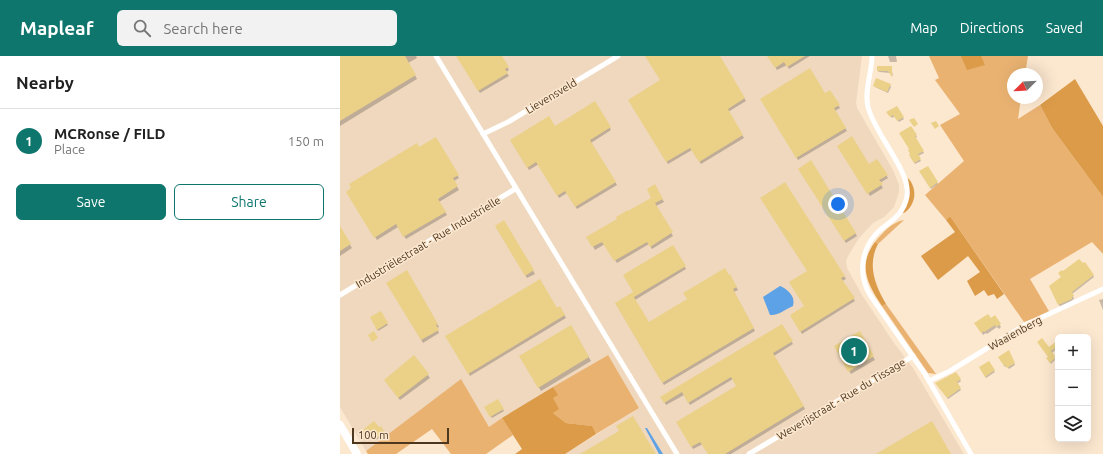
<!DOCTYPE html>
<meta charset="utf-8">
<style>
:root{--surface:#fff;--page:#f2f2f2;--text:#222;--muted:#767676;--line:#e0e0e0;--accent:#0f766e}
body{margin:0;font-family:Ubuntu,sans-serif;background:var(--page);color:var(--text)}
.controls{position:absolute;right:12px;bottom:12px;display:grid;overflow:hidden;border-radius:6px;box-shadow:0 4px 16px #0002}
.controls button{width:36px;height:36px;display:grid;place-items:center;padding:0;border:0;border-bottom:1px solid var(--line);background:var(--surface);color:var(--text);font:20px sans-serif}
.compass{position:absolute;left:667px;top:12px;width:36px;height:36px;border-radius:50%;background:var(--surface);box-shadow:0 4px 16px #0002;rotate:246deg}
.scale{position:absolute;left:12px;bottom:10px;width:97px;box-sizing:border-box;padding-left:4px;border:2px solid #4d381f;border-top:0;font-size:11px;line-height:14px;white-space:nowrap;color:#4d381f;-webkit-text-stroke:3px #fce7cf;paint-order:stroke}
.you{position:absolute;left:498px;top:148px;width:14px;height:14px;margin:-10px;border:3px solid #fff;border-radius:50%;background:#1a73e8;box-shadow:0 0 0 6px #1a73e833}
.badge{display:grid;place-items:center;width:26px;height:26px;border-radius:50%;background:var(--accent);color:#fff;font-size:13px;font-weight:700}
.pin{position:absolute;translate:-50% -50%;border:2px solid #fff;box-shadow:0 1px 4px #0006}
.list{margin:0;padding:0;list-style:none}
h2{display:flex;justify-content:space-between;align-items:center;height:52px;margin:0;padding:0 16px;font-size:17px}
h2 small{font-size:13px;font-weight:400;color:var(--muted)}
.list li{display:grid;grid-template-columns:26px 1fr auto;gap:12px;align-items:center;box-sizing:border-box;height:64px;padding:0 16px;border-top:1px solid var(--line)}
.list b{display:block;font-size:15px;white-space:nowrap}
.list p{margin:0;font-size:13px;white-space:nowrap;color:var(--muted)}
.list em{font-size:13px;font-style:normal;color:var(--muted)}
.actions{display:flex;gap:8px;padding:12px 16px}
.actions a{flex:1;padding:9px 0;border:1px solid var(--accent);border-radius:6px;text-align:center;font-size:14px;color:var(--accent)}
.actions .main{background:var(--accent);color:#fff}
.icon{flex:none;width:22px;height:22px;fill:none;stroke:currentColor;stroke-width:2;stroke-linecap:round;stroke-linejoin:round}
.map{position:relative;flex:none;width:763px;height:398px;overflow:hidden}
header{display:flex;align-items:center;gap:24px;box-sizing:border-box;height:56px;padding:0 20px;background:var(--accent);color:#fff}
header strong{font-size:19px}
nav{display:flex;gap:22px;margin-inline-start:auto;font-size:14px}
.search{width:280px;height:36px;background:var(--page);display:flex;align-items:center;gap:10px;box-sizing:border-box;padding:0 14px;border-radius:6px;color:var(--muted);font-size:15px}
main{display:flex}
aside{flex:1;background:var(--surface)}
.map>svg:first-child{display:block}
</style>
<header>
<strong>Mapleaf</strong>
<div class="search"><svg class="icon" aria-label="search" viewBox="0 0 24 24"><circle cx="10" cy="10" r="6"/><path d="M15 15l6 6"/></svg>Search here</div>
<nav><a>Map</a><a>Directions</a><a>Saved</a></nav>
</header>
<main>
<aside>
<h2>Nearby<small></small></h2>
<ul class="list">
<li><span class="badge">1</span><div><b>MCRonse / FILD</b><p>Place</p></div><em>150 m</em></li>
</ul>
<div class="actions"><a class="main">Save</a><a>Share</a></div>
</aside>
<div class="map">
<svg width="763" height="398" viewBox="0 0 763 398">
<rect width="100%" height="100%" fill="#fce7cf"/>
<polygon fill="#efd8be" points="0,0 522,0 516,47 517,52 553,114 559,129 559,136 554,151 544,161 533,167 519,182 508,200 506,205 507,212 522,239 554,287 573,312 624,398 225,398 299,352 267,299 149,371 121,324 26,395 0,351"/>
<g fill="#e9b271">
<polygon points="589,0 688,0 685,18 673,18 673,42 681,42 678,63 700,49 712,72 763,141 763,198 752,186 690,223 710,257 684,266 610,160 606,164 585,139 624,105 600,69 620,58 595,24 599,22"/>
<path d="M564,164L538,188L535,186C543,176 552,166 564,164Z"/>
<polygon points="546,248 596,318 588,317 542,250"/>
<polygon points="268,299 299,352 256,378 251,370 226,367 213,357 212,342 217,339 213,331"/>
<polygon points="121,323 149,371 162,362 173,379 146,398 111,398 92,373 56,398 28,398 26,395"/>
</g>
<g fill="#db9b49">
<polygon points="621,0 641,0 645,9 627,14"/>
<polygon points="735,23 763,70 763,141 712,72 700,49"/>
<path d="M568,122C578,133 576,149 564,157L562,156C567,144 570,135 568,122Z"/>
<polygon points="610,160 664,238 657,243 654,238 648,240 644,234 635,240 627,225 640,216 628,200 598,224 581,200 615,176 606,164"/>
<path d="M535,186L538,188C527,209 535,229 546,248L542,250C528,229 517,210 535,186Z"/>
<polygon points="213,331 218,339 213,342 219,353 213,357 226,367 252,370 256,378 225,398 175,398 182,393 162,362"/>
</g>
<g fill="#5da1e6">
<path d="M440,230C447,233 456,240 453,250C446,253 438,260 430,259L423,241Z"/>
<polygon points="305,372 307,372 323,398 319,398"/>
</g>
<g fill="#0003">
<polygon points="0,0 76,0 77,2 68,7 77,23 0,70"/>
<polygon points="121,0 161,0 169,14 166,16 169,20 140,37 118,1"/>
<polygon points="307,0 378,0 406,45 388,56 404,82 361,108 352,94 328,108 290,44 321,25"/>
<polygon points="429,0 470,0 449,13 447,9 437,14"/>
<polygon points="548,0 556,0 557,6 550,6"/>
<polygon points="551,11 553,20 550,17 539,16 538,15"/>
<polygon points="550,29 551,31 548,37 535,31 534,30"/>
<polygon points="490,35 500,52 495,55 507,75 458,104 421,43 485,38"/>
<polygon points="255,46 271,74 251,87 277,129 237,153 227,137 219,142 199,108 189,114 171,85 215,71"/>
<polygon points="557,51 564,63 559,66 555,60 552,62 548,56"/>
<polygon points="571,71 577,81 575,82 584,97 578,100 581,105 575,108 570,100 572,99"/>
<polygon points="95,82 119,122 114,125 119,134 99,146 107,159 66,183 58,171 37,184 8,136"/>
<polygon points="498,90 529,109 537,104 548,122 540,127 543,132 530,140"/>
<polygon points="471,106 517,180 506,187 459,113"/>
<polygon points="588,111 598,128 591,133 580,116"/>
<polygon points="315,130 324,146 316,150 333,180 312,193 309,188 277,207 265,188 255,194 248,181 312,142"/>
<polygon points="164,166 195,218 187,222 156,171"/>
<polygon points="0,172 12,192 0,200"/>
<polygon points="333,190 346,213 295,244 309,268 390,220 398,234 394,236 415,275 324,329 276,248 294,236"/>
<polygon points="66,216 99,271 97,272 99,277 83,287 48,227"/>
<polygon points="753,219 754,221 732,238 734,243 732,244 733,245 720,251 710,230"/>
<polygon points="504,220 506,223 502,225 515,245 462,278 451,260 466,251 450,227"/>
<polygon points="763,243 763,254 759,244"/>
<polygon points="220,251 226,262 130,320 107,280"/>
<polygon points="40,256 48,269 38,275 31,262"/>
<polygon points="654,261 661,271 659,273 657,271 647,278 646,277 643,279 636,268"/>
<polygon points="442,269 453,288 434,300 465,353 391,398 369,398 363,388 353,393 338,366 397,330 393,323 350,349 344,339 326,349 322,341"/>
<polygon points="231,270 251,305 201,335 181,301"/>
<polygon points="519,276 535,304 511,318 495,290"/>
<polygon points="718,285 718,292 712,297 715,304 711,308 707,302 709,301 709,292"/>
<polygon points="669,296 675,309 669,313 667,310 665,311 660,301"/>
<polygon points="74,301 90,322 60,344 47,327"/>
<polygon points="649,306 655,316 646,322 640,312"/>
<polygon points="616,317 621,325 617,328 621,334 608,343 597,327"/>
<polygon points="158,345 164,355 152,362 146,352"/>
<polygon points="41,371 45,379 35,384 31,378 24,383 21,378"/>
</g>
<g fill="#ebd187">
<polygon points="0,0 65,0 76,19 0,65"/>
<polygon points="116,0 162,0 169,11 165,13 168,17 138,35"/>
<polygon points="305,0 380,0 405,42 388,53 403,79 359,106 350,92 326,106 288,44 320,24"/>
<polygon points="427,0 465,0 447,11 444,6 435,12"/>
<polygon points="537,10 552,10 552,21 548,15 537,15"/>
<polygon points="470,12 485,37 490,34 500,49 494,52 506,72 456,102 420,43"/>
<polygon points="536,22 551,28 547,36 533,30"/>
<polygon points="255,45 271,71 250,84 276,126 235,151 225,135 217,140 196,106 187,112 170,84 209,60 215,70"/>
<polygon points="557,50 564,61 557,65 553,59 550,61 546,56"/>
<polygon points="574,62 578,68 574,71 569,64"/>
<polygon points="596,65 599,70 595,73 591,67"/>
<polygon points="571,70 577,79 575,80 584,95 578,98 581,103 574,107 569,99 570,98 568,94 569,93 559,77"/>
<polygon points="512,80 529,108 537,103 548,119 539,124 543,128 527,138 497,90"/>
<polygon points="96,81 119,119 113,122 118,130 98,143 106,156 63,181 56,168 34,182 6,136 11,132 9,128 77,87 79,91"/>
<polygon points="471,104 516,177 504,185 458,113"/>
<polygon points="588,110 598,126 590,132 579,115"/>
<polygon points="445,126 505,220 501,222 515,242 460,276 450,259 464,250 449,226 467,215 420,142"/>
<polygon points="315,128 323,143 315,147 333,176 310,191 307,186 274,205 262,186 252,191 246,181 277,163 276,161 288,154 288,155 311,142 307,133"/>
<polygon points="164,164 194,214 185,220 155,170"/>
<polygon points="0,170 11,188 0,195"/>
<polygon points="333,189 346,210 294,241 309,266 347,243 343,237 385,212 389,219 390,218 397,231 393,233 414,272 322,327 275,247 293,236 283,219"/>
<polygon points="739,203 743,207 745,206 754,219 732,236 734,240 732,241 732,243 718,249 709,230 721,221 718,217 722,214 723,215"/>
<polygon points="67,214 98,268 96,269 99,274 81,284 46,227"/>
<polygon points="200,223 217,252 220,250 225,259 128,318 105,280"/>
<polygon points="41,255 48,267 37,274 30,261"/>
<polygon points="648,258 651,262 655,259 661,268 656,271 655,269 644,276 644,275 641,277 634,267"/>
<polygon points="442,268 453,285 433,297 464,350 385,398 368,398 360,386 351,391 336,366 396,330 391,321 348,347 342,336 324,347 320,341"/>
<polygon points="231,269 249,301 198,332 179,300"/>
<polygon points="34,275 38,282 32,286 28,279"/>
<polygon points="520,275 534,300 508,316 494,290"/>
<polygon points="702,282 709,291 718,284 718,290 711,295 715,300 714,301 715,302 710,307 706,302 708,301 697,286"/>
<polygon points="669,294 675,307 667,312 665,309 664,310 658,301"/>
<polygon points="74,299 89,318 58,342 44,324"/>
<polygon points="649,305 655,314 645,321 639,311"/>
<polygon points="616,316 621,323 617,326 621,332 607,342 595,327"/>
<polygon points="158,343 164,353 150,361 144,351"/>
<polygon points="293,360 316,398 240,398 279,375 276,370"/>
<polygon points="34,365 39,371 41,370 45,377 33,384 29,378 23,382 20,376"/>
<polygon points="592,365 611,398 536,398"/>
</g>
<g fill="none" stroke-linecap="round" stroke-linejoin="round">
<g stroke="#fff" stroke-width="5">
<polyline points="96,0 337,398"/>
<path d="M532,0C532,17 524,34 528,51C535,79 571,115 567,140C563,162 547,166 535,179C520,197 519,220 530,239L585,318L631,398"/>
<polyline points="143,78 168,66 278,0"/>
<polyline points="0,239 175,133"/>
<polyline points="589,325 610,315 685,269 763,233"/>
<polyline points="409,398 573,300"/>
</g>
<polyline stroke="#fff" stroke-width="8" points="0,369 17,398"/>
</g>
<g text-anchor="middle" stroke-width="3" stroke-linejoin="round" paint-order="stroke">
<g font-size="11" fill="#4d381f" stroke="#fce7cf">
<text transform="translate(211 40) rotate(-31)" y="4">Lievensveld</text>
<text transform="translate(88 186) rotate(-31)" y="4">Industriëlestraat - Rue Industrielle</text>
<text transform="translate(675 277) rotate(-29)" y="4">Waaienberg</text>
<text transform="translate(501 343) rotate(-31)" y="4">Weverijstraat - Rue du Tissage</text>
</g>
</g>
</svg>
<div class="controls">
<button>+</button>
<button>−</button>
<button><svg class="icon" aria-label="layers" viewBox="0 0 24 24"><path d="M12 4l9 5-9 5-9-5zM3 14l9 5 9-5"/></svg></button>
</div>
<svg class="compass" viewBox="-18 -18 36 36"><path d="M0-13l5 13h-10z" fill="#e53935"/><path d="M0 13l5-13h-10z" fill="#767676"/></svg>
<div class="scale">100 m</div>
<div class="you"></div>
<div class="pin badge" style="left:514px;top:295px">1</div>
</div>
</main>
